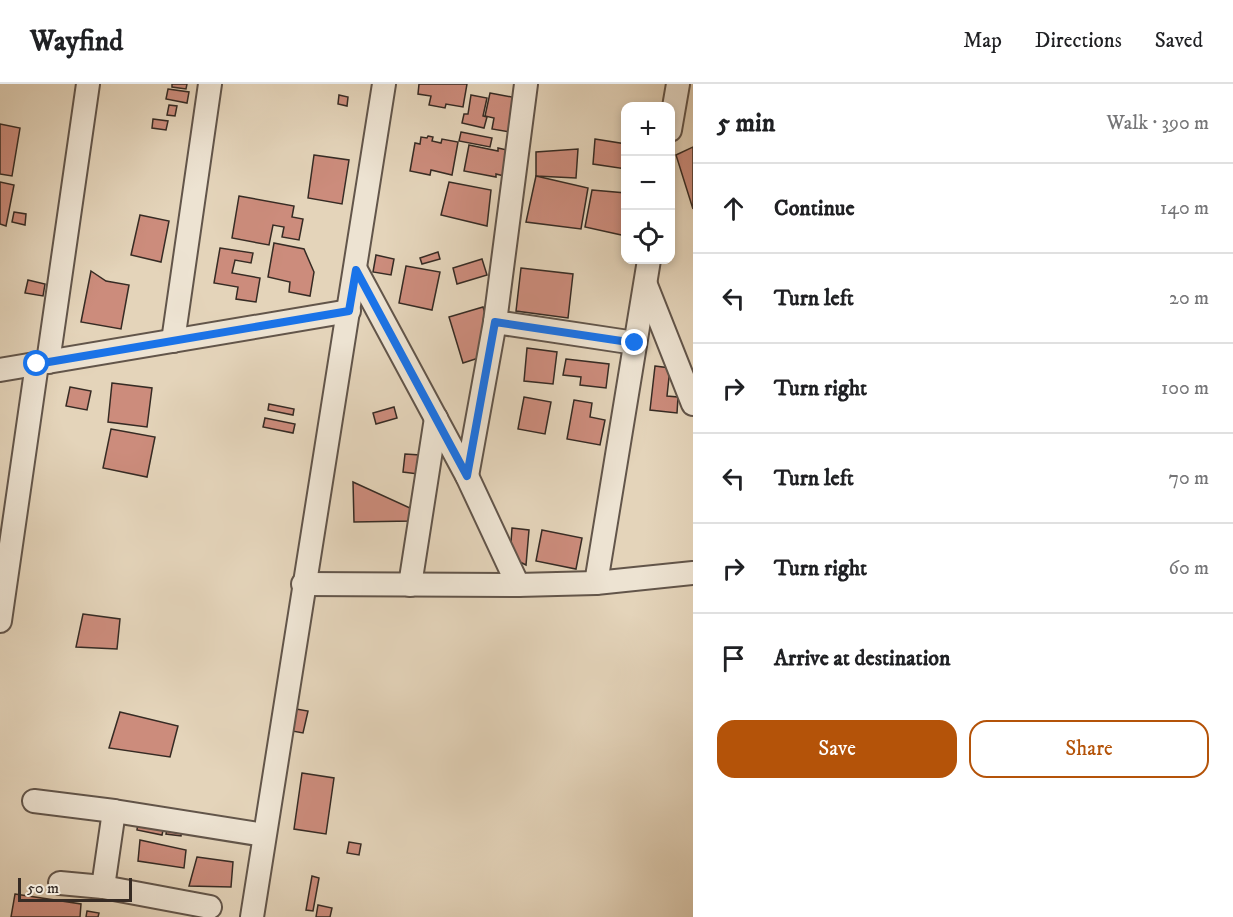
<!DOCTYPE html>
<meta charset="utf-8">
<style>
:root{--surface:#fff;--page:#f2f2f2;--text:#202124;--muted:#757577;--line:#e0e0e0;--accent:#b45309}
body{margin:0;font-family:"IM FELL DW Pica",serif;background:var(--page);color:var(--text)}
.controls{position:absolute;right:18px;top:18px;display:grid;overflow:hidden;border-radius:12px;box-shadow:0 3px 9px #0003}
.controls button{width:54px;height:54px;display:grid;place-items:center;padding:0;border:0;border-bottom:2px solid var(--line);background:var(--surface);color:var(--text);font:30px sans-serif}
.scale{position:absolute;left:18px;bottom:15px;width:114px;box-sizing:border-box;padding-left:6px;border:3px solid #362b24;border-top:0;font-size:16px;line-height:21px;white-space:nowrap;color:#362b24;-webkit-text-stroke:4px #ede3d2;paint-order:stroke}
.stop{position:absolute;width:18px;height:18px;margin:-14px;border:4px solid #1a73e8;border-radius:50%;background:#fff}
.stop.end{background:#1a73e8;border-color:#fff;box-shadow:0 2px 6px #0008}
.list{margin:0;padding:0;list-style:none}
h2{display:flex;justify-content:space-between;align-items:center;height:78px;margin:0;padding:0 24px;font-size:26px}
h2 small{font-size:20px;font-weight:400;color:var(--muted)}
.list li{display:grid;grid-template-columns:39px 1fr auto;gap:18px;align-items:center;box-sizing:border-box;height:90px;padding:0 24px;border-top:2px solid var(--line)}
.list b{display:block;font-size:22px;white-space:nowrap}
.list em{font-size:20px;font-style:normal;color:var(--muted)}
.actions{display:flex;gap:12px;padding:18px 24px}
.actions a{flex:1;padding:14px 0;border:2px solid var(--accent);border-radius:18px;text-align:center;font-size:21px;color:var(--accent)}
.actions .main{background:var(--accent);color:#fff}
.icon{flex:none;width:33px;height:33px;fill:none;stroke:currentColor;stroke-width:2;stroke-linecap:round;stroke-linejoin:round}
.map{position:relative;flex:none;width:693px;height:833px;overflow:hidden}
header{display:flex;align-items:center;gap:36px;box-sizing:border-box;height:84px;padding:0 30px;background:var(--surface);border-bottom:2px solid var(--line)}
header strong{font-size:28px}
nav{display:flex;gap:33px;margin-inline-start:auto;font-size:21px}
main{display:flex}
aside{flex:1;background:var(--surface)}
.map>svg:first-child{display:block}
</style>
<header>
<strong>Wayfind</strong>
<nav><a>Map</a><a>Directions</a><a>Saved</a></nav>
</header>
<main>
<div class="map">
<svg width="693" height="833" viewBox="0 0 693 833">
<rect width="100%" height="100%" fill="#e4d4ba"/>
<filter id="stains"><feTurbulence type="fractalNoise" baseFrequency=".00333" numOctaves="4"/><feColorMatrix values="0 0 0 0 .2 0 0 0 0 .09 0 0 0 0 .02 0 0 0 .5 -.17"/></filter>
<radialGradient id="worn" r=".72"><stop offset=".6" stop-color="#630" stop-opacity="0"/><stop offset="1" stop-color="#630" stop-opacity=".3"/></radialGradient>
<g fill="#cc8c7c" stroke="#362b24" stroke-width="1.5">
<polygon points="172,0 187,0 186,5 172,3"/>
<polygon points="419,0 467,0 463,23 446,20 445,24 429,21 431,12 418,10"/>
<polygon points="168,5 189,8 187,19 166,15"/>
<polygon points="490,9 517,14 510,48 492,45 494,34 485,32"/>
<polygon points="339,11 348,13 347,22 338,20"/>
<polygon points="471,11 487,14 483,32 487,33 484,44 462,39 464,30 468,30"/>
<polygon points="169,21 177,22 175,32 167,31"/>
<polygon points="153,35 168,37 166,46 152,44"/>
<polygon points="0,40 20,44 12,92 0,90"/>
<polygon points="461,48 492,54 490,63 459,57"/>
<polygon points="428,52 433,53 432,57 441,59 442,55 458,58 452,91 431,86 430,91 410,87 415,59 420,60 421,53 427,54"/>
<polygon points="595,55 626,60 626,85 593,80"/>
<polygon points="469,61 498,67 498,64 507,66 504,84 509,85 508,93 496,90 496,93 464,87"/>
<polygon points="693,63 693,125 676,71"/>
<polygon points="578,65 576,94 536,92 536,68"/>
<polygon points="314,71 349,76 342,120 308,114"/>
<polygon points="536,92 588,104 581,145 526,138"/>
<polygon points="0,98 14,101 6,142 0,140"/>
<polygon points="449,98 491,106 487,142 441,131"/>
<polygon points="592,106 626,109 626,152 585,143"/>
<polygon points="239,112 294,122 292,133 303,135 299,156 282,153 284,143 273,141 269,161 232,154"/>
<polygon points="14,128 26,130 25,141 12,138"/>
<polygon points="140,131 169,137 161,178 131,171"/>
<polygon points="274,159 304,165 314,188 310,212 289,208 290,198 268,193"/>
<polygon points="220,164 253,169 251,179 235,176 232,189 260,194 256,218 236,215 238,203 214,199"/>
<polygon points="438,168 440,175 422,180 420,174"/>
<polygon points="376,171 394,175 391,191 373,188"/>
<polygon points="482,175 487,191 457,200 453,184"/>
<polygon points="406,182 440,188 432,226 399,219"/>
<polygon points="521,184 573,190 568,234 516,227"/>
<polygon points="91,187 106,197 129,201 121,245 81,238"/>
<polygon points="28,196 45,200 43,212 25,209"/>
<polygon points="483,223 497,268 463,279 449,233"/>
<polygon points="527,264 557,268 553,300 524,297"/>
<polygon points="566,275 609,280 606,304 580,301 581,293 563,291"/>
<polygon points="655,282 670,284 667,312 678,313 677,329 650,326"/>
<polygon points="112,299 152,304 147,343 108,338"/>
<polygon points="70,303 91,307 87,326 66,322"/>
<polygon points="524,313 551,318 545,350 518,345"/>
<polygon points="574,316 592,319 590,333 605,336 600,361 567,355"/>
<polygon points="269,320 294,325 293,331 268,326"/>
<polygon points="394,323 397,334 376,340 373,329"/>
<polygon points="265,334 295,340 293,349 263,343"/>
<polygon points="111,345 155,353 147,393 103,384"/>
<polygon points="405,370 420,371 418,390 403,388"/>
<polygon points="353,398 410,424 412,437 354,438"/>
<polygon points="512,444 529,446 526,481 510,473"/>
<polygon points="542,446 582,454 576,485 536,477"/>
<polygon points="83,530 120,535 117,565 76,563"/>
<polygon points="296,625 308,627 303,649 292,647"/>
<polygon points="120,628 178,642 170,673 109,664"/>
<polygon points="302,689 334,694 326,750 294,745"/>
<polygon points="139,732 165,737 162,751 137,746"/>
<polygon points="168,740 182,743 181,752 166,750"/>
<polygon points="140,756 186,766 184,784 138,777"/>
<polygon points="349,758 361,760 359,771 347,769"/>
<polygon points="197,773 233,778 231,803 189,802"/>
<polygon points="312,792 319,794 313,827 306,826"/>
<polygon points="15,810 81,820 80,833 11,833"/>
<polygon points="318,821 332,824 330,833 316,833"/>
<polygon points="87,827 99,829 98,833 86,833"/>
</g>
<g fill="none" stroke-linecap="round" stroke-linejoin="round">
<defs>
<g id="minor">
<polyline points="670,46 678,0"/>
<polyline points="356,186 467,392 518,501"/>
<polyline points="646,201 693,320"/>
<polyline points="495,238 635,259"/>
<polyline points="173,257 210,0"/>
<polyline points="48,278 88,0"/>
<polyline points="0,286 349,227"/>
<polyline points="467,392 495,238 526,0"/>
<polyline points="596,499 649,176"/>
<polyline points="303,500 518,501 596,499 693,489"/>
<polyline points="410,501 436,334"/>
<polyline points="0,537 37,280"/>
<polyline points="34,717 114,727 264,751"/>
<polyline points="60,799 103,803 210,823"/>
<polyline points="103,803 114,727"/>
<polyline points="252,833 384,0"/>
</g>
</defs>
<use href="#minor" stroke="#62554a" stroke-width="26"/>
<use href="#minor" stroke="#ede3d2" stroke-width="22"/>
</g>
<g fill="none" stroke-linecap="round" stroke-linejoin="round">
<polyline stroke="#1a73e8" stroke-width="8" points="37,280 349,227 356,186 467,392 495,238 635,259"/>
</g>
<rect width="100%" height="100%" filter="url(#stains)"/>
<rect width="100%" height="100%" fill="url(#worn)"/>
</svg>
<div class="controls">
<button>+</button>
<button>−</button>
<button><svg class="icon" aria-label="locate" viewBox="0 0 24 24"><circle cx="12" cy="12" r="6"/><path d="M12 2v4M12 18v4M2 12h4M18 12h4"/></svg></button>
</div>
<div class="scale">50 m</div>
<div class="stop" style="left:37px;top:280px"></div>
<div class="stop end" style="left:635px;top:259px"></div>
</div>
<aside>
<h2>5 min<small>Walk · 390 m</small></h2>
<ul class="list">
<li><svg class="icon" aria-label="ahead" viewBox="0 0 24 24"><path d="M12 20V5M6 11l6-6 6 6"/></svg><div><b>Continue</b></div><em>140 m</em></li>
<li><svg class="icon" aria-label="left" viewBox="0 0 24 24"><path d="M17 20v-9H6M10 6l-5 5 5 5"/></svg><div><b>Turn left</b></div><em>20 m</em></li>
<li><svg class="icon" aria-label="right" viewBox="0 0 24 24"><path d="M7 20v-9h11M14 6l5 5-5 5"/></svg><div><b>Turn right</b></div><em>100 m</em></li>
<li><svg class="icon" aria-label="left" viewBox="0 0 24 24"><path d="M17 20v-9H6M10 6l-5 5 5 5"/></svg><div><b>Turn left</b></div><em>70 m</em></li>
<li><svg class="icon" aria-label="right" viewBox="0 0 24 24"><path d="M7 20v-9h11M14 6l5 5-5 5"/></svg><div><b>Turn right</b></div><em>60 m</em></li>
<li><svg class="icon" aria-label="arrive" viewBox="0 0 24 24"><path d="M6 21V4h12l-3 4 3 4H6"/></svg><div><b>Arrive at destination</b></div></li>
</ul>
<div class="actions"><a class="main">Save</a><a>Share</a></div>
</aside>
</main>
